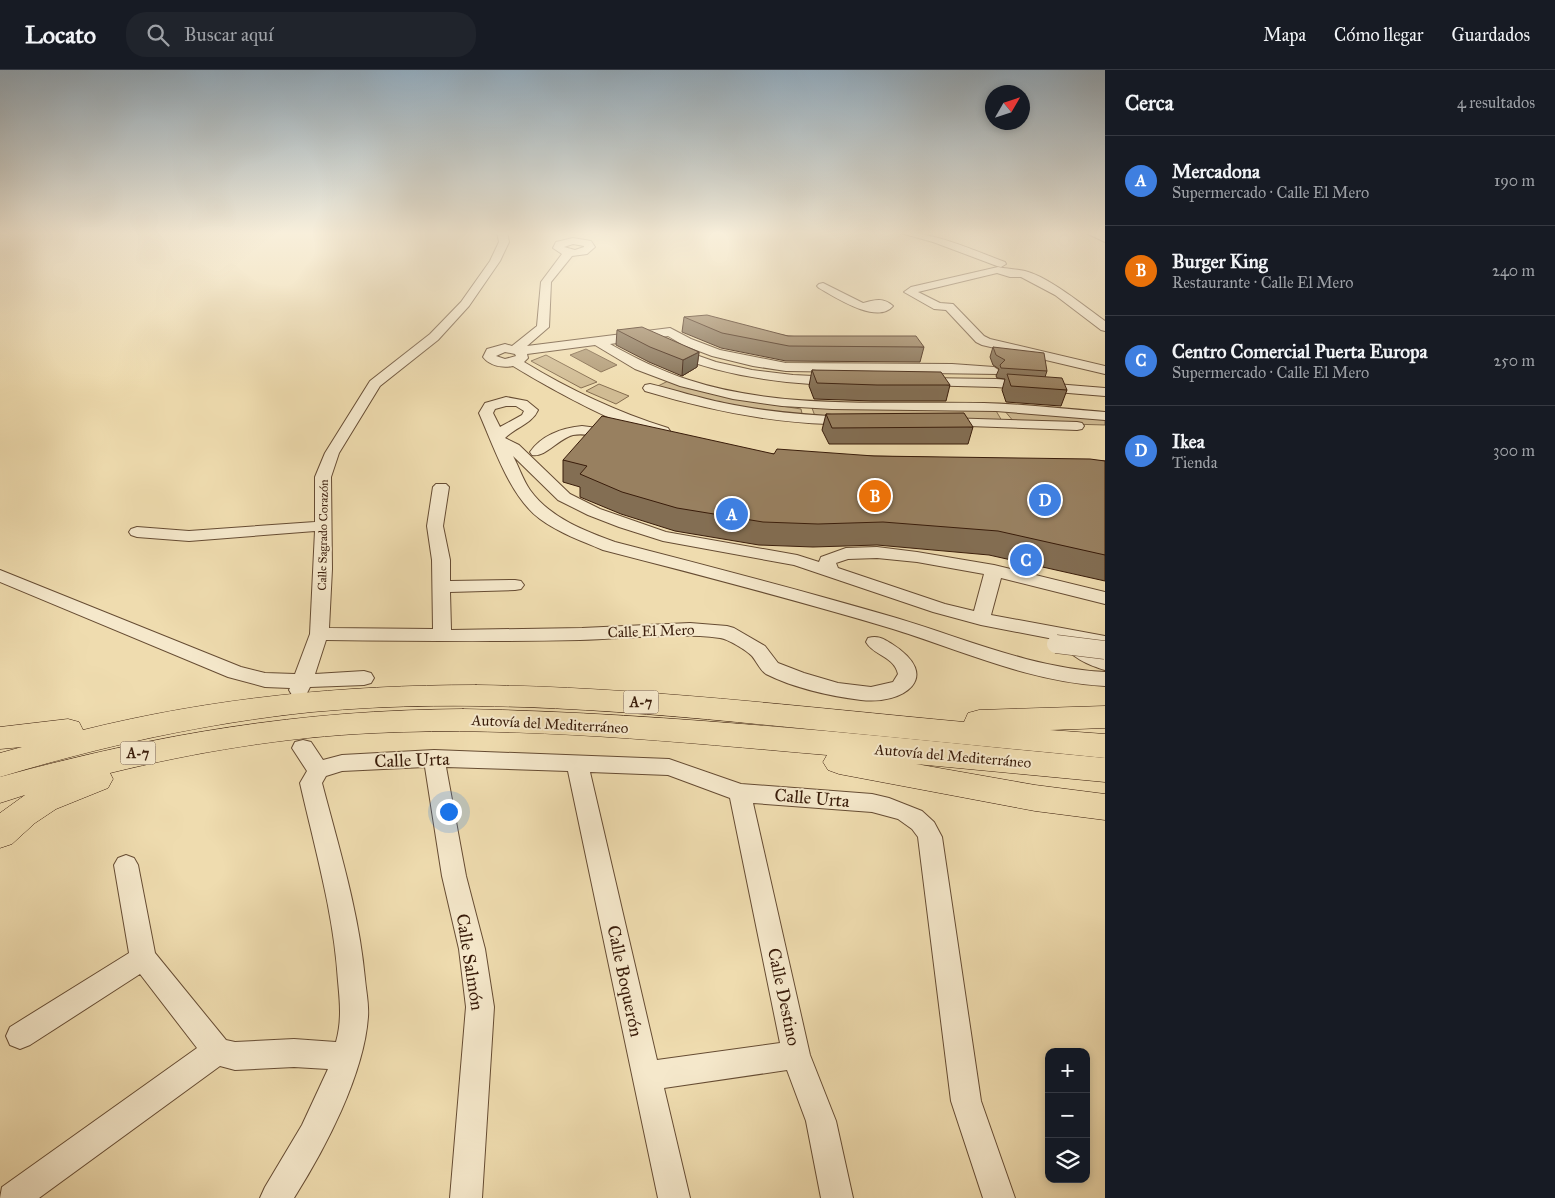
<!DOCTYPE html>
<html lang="es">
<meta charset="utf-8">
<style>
:root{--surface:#171b24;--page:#20242c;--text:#f1f3f6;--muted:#9ea1a6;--line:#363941;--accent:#c59692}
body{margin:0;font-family:"IM FELL Great Primer",serif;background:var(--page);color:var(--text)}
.controls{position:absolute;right:15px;bottom:15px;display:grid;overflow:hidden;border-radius:10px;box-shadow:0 2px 8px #0003}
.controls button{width:45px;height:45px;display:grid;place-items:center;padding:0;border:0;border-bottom:1px solid var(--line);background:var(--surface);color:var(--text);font:25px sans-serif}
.compass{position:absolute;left:985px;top:15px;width:45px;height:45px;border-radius:50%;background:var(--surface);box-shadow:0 2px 8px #0003;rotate:51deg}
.you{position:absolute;left:448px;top:741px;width:18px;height:18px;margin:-12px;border:4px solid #fff;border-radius:50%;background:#1a73e8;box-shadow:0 0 0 8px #1a73e833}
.badge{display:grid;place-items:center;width:32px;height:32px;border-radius:50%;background:var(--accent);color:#fff;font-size:16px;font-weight:700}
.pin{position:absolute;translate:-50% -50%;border:2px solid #fff;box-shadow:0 1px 5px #0006}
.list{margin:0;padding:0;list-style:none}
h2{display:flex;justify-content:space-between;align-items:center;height:65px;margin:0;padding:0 20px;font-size:21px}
h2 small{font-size:16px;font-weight:400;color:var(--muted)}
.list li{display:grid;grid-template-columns:32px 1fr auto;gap:15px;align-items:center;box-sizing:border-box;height:90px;padding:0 20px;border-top:1px solid var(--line)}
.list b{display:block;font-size:19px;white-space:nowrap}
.list p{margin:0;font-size:16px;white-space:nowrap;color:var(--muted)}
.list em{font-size:16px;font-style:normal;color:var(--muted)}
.icon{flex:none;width:28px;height:28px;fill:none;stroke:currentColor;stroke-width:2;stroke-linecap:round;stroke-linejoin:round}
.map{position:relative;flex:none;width:1105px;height:1128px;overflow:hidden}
header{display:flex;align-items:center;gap:30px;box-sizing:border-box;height:70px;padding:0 25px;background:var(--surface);border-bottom:1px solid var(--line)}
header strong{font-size:24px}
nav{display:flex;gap:28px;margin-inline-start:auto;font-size:18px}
.search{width:350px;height:45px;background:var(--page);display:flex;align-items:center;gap:12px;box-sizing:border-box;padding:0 18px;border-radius:20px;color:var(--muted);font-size:19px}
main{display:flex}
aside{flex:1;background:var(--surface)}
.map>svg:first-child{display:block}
</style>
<header>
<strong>Locato</strong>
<div class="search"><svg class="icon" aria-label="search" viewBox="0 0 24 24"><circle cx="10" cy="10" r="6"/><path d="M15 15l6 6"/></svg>Buscar aquí</div>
<nav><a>Mapa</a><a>Cómo llegar</a><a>Guardados</a></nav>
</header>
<main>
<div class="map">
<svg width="1105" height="1128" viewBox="0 0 1105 1128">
<rect width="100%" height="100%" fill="#efdcaf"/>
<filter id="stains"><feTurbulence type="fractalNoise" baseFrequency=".004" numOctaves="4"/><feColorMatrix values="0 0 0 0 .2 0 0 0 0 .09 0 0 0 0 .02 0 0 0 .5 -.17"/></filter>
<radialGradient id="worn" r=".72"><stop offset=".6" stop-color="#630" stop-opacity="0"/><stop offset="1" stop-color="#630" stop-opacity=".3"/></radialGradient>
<g fill="#d0bb93" stroke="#846c4e">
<polygon points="546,285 597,312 581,318 531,291"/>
<polygon points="668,311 736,329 801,339 803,348 729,339 656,317"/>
<polygon points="599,314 629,326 616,334 586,321"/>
<polygon points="812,338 995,339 1002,351 816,349"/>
<polygon points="1004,340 1105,349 1105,355 1070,354 1068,352 1014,352"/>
</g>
<polygon fill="#b19b77" stroke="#81684b" points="586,279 617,295 601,302 570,285"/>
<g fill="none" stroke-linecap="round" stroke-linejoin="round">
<defs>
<g id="minor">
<path d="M497,162H507L509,172L500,191L469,236L438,270L380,316L339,383L331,407L332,499L329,558L433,559L432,490L427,456L433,417L436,414H446L449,417L443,456L450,490V511L515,510L521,511L524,515L521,519L515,520L450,522L451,560L582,558L690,553L727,556L734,558L765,576L778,593L804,603L838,613L871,617L893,612L898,604C894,586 874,586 866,572L868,568C878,565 884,569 892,574C944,607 903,635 861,630C830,626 794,618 766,604C760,600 757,592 752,586C746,580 728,569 720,568C673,562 626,569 580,570C495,572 411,571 326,570L315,604L364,601L371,603L374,608L371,613L364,615L310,617L306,625L299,627L292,625L289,620L290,618L265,617L228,607L0,512V500L241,597L265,603L295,604L310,564L315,461L189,471L137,467L131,465L129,462L131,459L137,457L189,461L315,452V407L325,383L370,311L430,264L461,232L490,191L499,172Z"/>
<path d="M897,162C935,162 970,179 1005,192L1006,194L1001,197L997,196L933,172Z"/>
<polygon points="1084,162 1098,162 1105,165 1105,172"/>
<path d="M573,168L591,171L595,177L587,184L572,186L551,212L549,257L527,276L670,258L691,269L720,280L786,293L952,294L994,297L1000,301L999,304L786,301L753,296L712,286L683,275L668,266L610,274C635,288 661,301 689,310C781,340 888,331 984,333C1024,334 1065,339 1105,342V350L996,341L832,339L782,336L733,329L680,316L635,299L595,275L527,284L528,288L524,292C570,320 617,342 668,358L670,361L668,364C641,371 539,312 513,296C502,298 490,296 483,287L487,279L505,274L512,276L537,256L541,212L562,184L553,178L556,172ZM573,174L584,176V177L575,180L564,177ZM505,282L515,284L516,286L505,289L496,286Z"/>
<path d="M998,197C1007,199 1017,199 1025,201C1049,207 1084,236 1105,251V261L1101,260L1055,225L1021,207H1010L997,203L918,222L940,233L953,234L984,266L990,269L1105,296V304L982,275L976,272L946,240L934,239L904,222L911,217Z"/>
<path d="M823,213L863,233C874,230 883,227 893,236C877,255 835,227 819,218L817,216L819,214Z"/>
<path d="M673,277L716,292L752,300L793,305L834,307L841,311C835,318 820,315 811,314C762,311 715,302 669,284L667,281Z"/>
<polygon points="924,308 996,309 1105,318 1105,326 996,317 919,315 917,312"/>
<path d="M650,314C675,320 699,328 724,333C766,342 808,345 850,347L857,351C851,358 836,355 828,354C766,352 705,339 645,321L643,318L645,315Z"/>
<path d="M506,327L527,331L538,340C532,354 516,357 505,368L519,375L570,424L600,439L666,462L797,485L819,492L821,487L846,478L877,477L917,482L994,495L1105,522V534L1001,508L991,545L1105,566V576L1100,577L1086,575L1105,585V600C1091,596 1066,586 1064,571L981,555L933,542L794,495L663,471L619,457L588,445L558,430L513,386C519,397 523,410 530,420C550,448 585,461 615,472C708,496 801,520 893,547C964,568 1031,598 1105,602V616C1030,612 963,581 893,559C797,530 700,505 603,480C582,471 559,463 540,449C510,427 494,377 479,343L485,333ZM506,336H516L524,341L522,345L500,357L493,343L495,339ZM877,488L917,492L984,504L974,541L945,534L838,498L836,493L848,489Z"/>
<polygon points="945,348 1077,352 1082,353 1084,356 1082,359 1077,360 940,355 938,352 940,349"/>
<path d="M582,356L620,361L622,364L620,367C606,370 589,362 573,365C558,369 545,388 532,385L530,382C542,365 562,358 582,356Z"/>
<path d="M303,670L311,672L323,690L342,685L434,680L669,689L741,714L872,724L889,728L922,741L934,752L942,767L981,1031L1015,1128H983L951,1031L918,767L912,759L898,749L872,742L753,733L810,985L836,1051L853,1128H821L806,1051L787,1000L664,1018L690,1128H658L568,701L446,697L466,806L485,879L494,937L482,1128H450L466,937L459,879L442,806L425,697L342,701L326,706L322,713C339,778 359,842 365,909C366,921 369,934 368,947C364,1005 325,1079 294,1128H260L265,1117L302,1055L328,999L294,997L235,1000L220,996L39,1128H0L2,1117L197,978L140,904L30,975L20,979L10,975L6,966L10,957L129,883L114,795L118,788L126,785L134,788L138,795L155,883L226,970L235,972L294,969L336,972C342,951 340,932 338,911C334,844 315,779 300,713L307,701L292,678L295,672ZM590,702L668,705L730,728L780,973L657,990Z"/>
</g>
<g id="highway">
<path d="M476,615C639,617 802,637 964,652L968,643L979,640L1105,636V658L1050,660L1105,664V688C1003,678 900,668 798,658C637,642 474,627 312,642C206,653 102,676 0,707V683L22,677L0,679V657L68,649L79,652L83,660C212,628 343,615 476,615Z"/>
<path d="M463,639C677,643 892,668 1105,688V712L916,694L1035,715L1105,724V750L1035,741L839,704L828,700L823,692L827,685C677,672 525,656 375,663C285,667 196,682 110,703L113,709L108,718L56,739L35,753L12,774L0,778V743L25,725L0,733V707C157,664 300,640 463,639Z"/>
</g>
</defs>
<use href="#minor" stroke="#664c33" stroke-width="2"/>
<use href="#highway" stroke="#391c0a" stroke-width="1"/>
<use href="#minor" fill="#f5e8cb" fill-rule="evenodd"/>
<use href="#highway" fill="#efdcaf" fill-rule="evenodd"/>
<defs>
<polyline id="minor-bridge" points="1056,574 1105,580"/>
</defs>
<use href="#minor-bridge" stroke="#664c33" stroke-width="19" stroke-linecap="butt"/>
<use href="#minor-bridge" stroke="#f5e8cb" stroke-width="18"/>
</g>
<g fill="#836e53" stroke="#391c0a">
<polygon points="684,247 788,266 924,277 920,292 786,291 721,278 682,262"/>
<polygon points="617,260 699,282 697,297 682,306 649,292 616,275"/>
<polygon points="993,277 1047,301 1045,307 1067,320 1061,336 1006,332 1002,320 1005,309 997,308 996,306 999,299 993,295 990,287"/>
<polygon points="812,300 950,315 946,331 873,331 814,329 809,316"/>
<polygon points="826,344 973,357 968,374 829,374 822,360"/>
<polygon points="774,384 1105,391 1105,511 989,485 877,475 813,477 759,475 675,461 621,444 580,427 580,417 563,412 563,390"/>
</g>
<polygon fill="#6a5a43" stroke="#391c0a" points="699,282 697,297 682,306 683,290"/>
<g fill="#988060" stroke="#391c0a">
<polygon points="707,245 788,266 916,266 924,277 789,276 722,263 684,247"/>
<polygon points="642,257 699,282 683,290 650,277 617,260"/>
<polygon points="993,277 1044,283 1047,301 1001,298 1000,295 1005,290 996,285"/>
<polygon points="812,300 941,302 950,315 877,315 817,313"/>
<polygon points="1007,304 1062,308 1067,320 1011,316"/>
<polygon points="964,343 973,357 832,358 826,344"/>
<polygon points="602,346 774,384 777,379 874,386 1090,389 1105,391 1105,485 998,461 883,452 818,454 763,452 677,438 622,422 580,404 587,396 563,390"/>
</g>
<linearGradient id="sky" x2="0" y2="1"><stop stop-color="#92aabb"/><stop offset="0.51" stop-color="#f8efdb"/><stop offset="1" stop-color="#f8efdb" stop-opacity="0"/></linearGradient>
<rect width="1105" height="320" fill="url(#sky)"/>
<g text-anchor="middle" stroke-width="4" stroke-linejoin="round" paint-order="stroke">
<g font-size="12" fill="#391c0a" stroke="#f5e8cb">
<text transform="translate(323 465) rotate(-89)" y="4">Calle Sagrado Corazón</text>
</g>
<g fill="#f5e8cb" stroke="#715944" stroke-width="1">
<rect x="623.5" y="620.5" width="35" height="23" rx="4"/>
<rect x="120.5" y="671.5" width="35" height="23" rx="4"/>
</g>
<g font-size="14" font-weight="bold" fill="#391c0a">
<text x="641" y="637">A-7</text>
<text x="138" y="688">A-7</text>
</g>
<g font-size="15" fill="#391c0a" stroke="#f5e8cb">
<text transform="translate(651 561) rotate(-2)" y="5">Calle El Mero</text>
<text transform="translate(550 654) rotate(3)" y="5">Autovía del Mediterráneo</text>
<text transform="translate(953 686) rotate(5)" y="5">Autovía del Mediterráneo</text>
</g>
<g font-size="18" fill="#391c0a" stroke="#f5e8cb">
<text transform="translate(412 690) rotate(-2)" y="6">Calle Urta</text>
<text transform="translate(812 728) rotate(5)" y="6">Calle Urta</text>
<text transform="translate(470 892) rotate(81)" y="6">Calle Salmón</text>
<text transform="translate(625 911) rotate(78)" y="6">Calle Boquerón</text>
<text transform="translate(784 927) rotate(78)" y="6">Calle Destino</text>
</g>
</g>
<rect width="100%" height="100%" filter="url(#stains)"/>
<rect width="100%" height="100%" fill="url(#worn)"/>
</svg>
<div class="controls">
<button>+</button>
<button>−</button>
<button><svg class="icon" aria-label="layers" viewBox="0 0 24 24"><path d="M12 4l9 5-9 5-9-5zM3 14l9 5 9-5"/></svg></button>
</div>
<svg class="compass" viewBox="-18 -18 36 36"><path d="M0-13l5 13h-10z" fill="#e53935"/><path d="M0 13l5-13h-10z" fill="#9ea1a6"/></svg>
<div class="you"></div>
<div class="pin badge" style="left:732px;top:444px;background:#3f7fe0">A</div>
<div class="pin badge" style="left:875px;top:426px;background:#e8710a">B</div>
<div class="pin badge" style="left:1026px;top:490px;background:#3f7fe0">C</div>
<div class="pin badge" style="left:1045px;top:430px;background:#3f7fe0">D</div>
</div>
<aside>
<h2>Cerca<small>4 resultados</small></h2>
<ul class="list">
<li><span class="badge" style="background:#3f7fe0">A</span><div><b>Mercadona</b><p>Supermercado · Calle El Mero</p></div><em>190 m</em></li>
<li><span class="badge" style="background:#e8710a">B</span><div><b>Burger King</b><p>Restaurante · Calle El Mero</p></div><em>240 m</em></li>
<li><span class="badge" style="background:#3f7fe0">C</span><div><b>Centro Comercial Puerta Europa</b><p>Supermercado · Calle El Mero</p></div><em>250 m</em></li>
<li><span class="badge" style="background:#3f7fe0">D</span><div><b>Ikea</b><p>Tienda</p></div><em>300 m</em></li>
</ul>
</aside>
</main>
